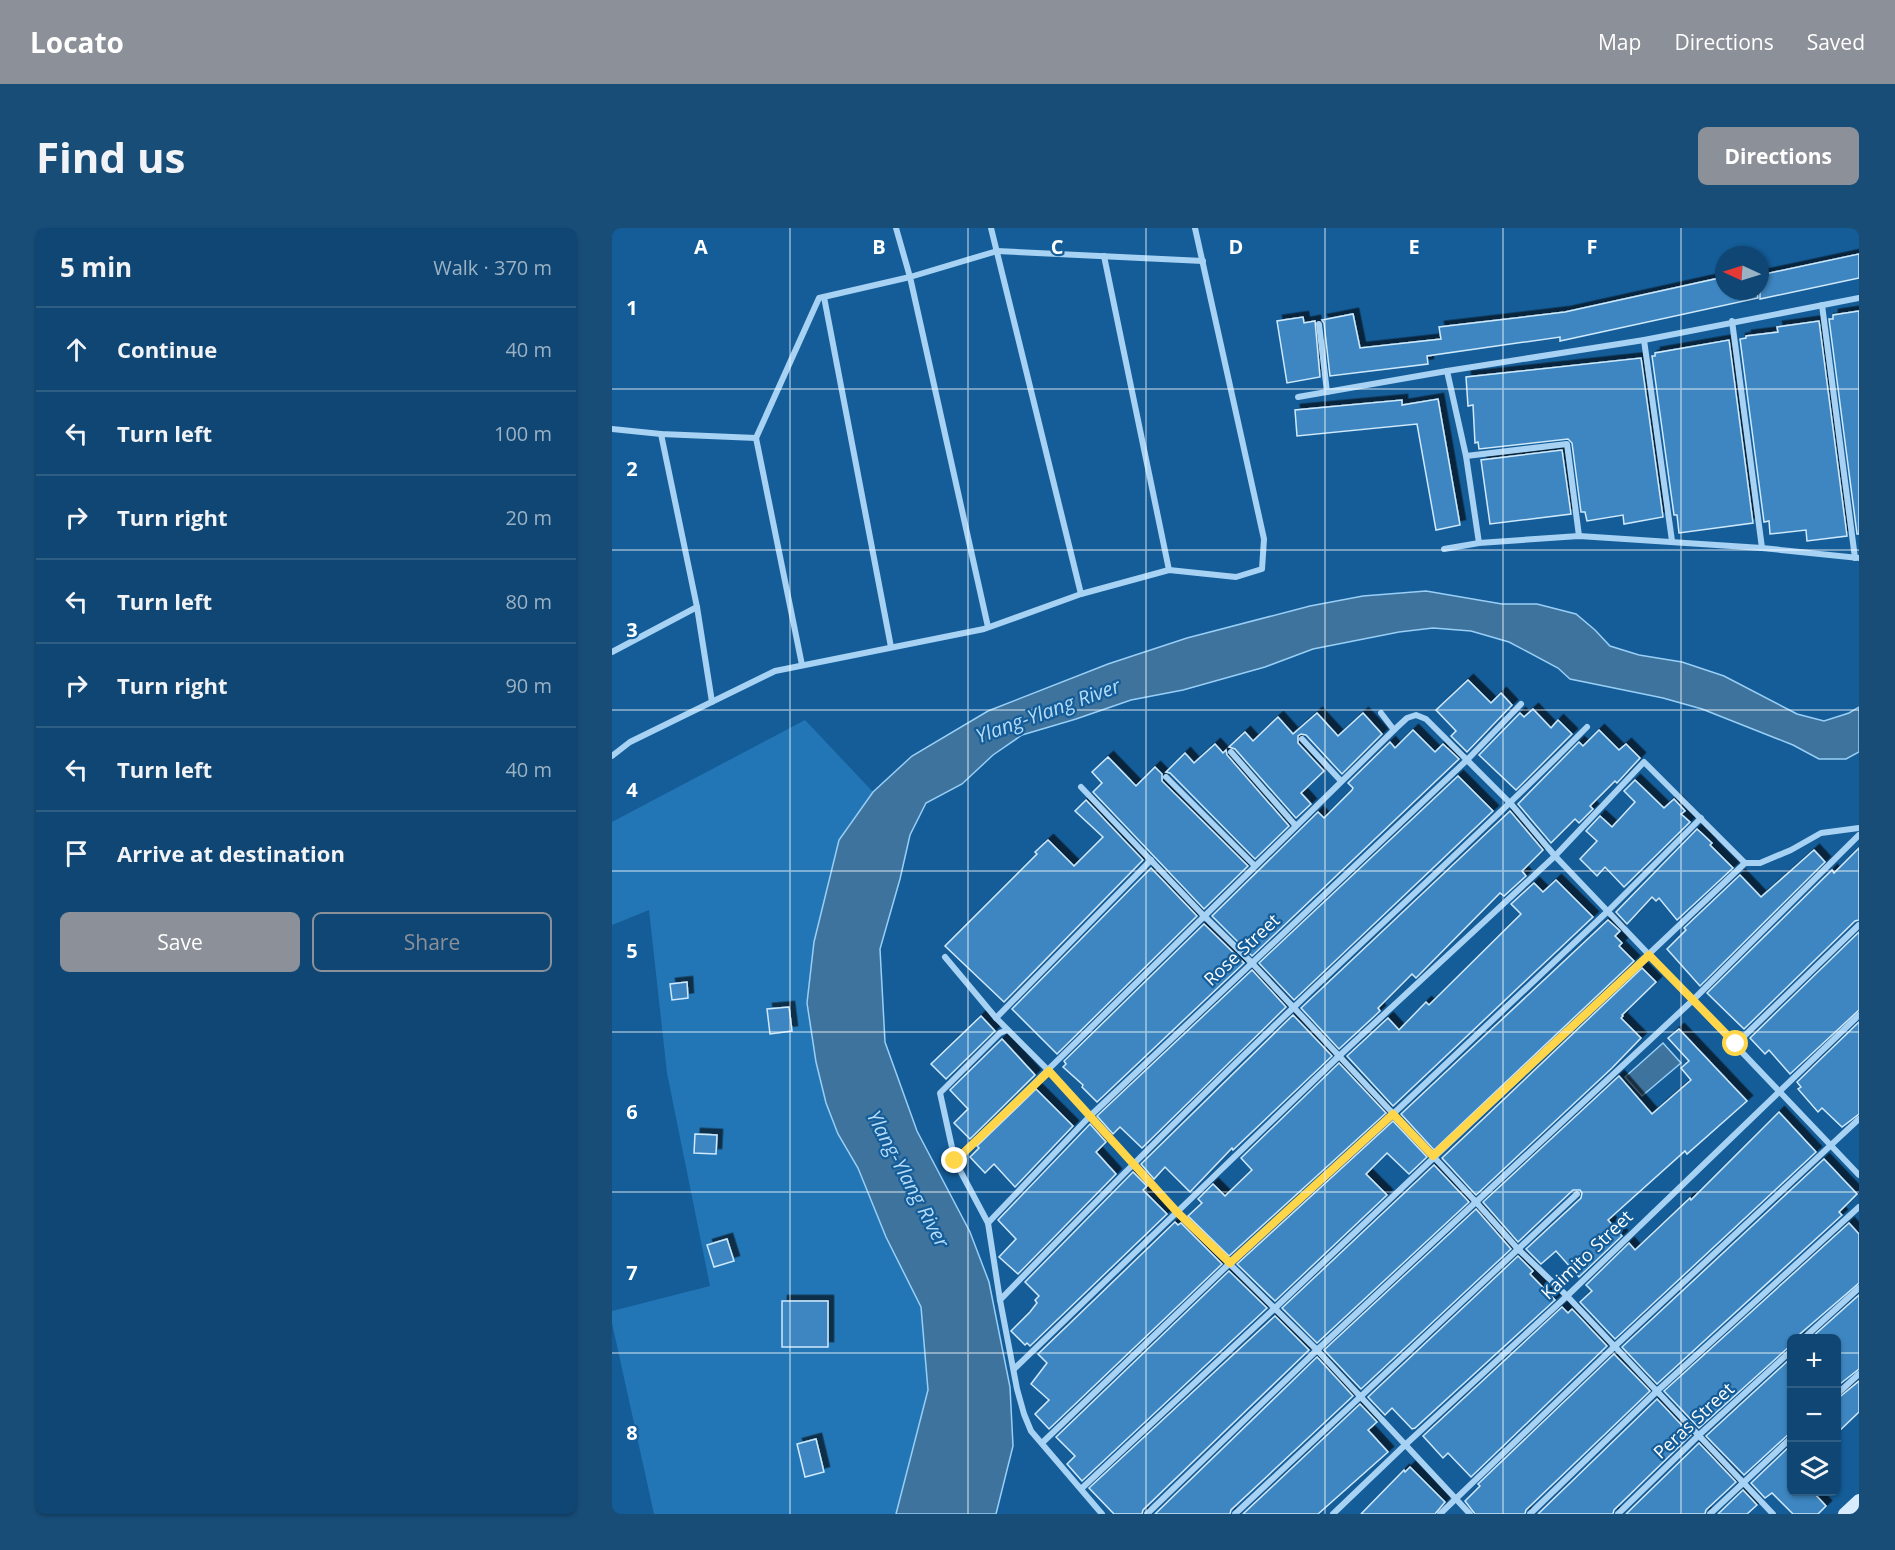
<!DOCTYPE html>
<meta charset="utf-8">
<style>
:root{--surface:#0f4673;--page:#184d78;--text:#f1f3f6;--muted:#9bb1c4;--line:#2f5e85;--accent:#8c9099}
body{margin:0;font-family:"Open Sans",sans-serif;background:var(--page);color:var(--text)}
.controls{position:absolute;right:18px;bottom:18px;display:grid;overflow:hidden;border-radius:9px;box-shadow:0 2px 4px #0004}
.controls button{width:54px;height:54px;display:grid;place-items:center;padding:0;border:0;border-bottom:2px solid var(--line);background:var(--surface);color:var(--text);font:30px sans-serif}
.compass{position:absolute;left:1103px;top:18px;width:54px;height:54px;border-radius:50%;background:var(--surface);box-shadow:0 2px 4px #0004;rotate:274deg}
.stop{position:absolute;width:18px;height:18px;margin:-14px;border:4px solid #ffd54a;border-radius:50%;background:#fff}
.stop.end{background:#ffd54a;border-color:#fff;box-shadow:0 2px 6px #0008}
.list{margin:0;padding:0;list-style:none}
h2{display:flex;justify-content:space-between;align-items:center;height:78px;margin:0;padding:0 24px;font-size:26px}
h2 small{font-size:20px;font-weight:400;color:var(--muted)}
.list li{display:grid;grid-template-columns:39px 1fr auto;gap:18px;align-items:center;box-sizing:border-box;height:84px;padding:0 24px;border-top:2px solid var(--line)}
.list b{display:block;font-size:22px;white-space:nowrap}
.list em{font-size:20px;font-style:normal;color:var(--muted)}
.actions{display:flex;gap:12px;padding:18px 24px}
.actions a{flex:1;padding:14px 0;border:2px solid var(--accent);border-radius:9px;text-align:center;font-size:21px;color:var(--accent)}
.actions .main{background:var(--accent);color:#fff}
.icon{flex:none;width:33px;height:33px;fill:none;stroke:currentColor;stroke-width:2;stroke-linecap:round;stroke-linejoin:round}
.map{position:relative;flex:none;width:1247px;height:1286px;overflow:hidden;border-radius:9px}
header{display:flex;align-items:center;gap:36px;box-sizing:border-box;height:84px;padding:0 30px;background:var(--accent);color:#fff}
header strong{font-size:28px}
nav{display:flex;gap:33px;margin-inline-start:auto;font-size:21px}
.intro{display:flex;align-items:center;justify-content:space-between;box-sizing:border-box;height:144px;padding:0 36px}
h1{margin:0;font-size:42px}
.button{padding:15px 27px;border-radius:9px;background:var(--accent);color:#fff;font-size:21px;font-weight:700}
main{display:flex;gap:36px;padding:0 36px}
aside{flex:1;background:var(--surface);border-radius:9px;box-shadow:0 2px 4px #0004}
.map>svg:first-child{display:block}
</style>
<header>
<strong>Locato</strong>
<nav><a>Map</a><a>Directions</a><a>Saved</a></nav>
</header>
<div class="intro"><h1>Find us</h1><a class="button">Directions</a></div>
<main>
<aside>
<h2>5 min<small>Walk · 370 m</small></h2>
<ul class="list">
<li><svg class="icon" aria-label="ahead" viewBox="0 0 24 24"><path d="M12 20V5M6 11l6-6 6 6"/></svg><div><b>Continue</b></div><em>40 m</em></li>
<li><svg class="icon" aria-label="left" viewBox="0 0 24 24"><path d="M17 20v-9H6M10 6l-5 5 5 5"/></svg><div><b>Turn left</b></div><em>100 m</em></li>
<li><svg class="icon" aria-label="right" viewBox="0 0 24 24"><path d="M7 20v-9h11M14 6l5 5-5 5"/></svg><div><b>Turn right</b></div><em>20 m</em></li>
<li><svg class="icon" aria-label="left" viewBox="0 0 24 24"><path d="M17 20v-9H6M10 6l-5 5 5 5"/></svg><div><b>Turn left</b></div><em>80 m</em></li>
<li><svg class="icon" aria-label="right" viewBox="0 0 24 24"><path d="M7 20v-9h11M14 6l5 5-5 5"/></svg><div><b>Turn right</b></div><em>90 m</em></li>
<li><svg class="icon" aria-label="left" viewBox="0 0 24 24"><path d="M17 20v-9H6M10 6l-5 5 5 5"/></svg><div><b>Turn left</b></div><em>40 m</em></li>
<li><svg class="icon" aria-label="arrive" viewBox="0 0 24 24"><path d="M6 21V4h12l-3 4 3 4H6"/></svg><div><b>Arrive at destination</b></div></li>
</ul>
<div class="actions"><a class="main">Save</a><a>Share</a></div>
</aside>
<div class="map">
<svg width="1247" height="1286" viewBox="0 0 1247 1286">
<defs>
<filter id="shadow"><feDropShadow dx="5.5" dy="-5.5" stdDeviation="0" flood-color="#0009"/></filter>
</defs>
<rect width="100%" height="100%" fill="#145d99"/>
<polygon fill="#2376b6" points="193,492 261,564 227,612 202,714 195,775 204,834 214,875 226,906 246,940 274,1009 309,1079 316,1162 284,1286 42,1286 0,1095 0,1083 98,1058 55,845 37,682 0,697 0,594"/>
<g fill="#3e739d" stroke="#99cff6" stroke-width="1.5">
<polygon points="814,363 890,376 925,376 964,386 983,402 998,418 1027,427 1070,434 1112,448 1185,486 1212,493 1237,485 1247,479 1247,524 1234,531 1207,531 1181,517 1090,481 1051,470 958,451 946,440 897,414 859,403 821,400 787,404 701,421 653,439 571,462 519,472 464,491 410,507 381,527 350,556 314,575 298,607 288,651 268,721 273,814 305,903 358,1004 377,1054 398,1159 401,1218 384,1286 284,1286 316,1162 309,1079 274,1009 246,940 226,906 214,875 204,834 195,775 202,714 227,612 261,564 300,528 376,483 496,436 575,410 698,378 751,368"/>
<polygon points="1051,815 1069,835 1030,868 1013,849"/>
</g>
<g fill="#3d86c1" stroke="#cfe9fd" stroke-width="1.5" filter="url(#shadow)">
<polygon points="1247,26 1247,50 1148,71 1148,47"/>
<polygon points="1112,49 1112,63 1145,63 1146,70 948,113 948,109 815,128 816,136 718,148 712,95 710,92 741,86 748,120 829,111 827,99 953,84"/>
<polygon points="1247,83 1247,306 1245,306 1217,91 1221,91 1221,87"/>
<polygon points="691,89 692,95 703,93 708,149 675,155 665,93"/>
<polygon points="1207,93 1235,308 1195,313 1194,302 1158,306 1157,293 1152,294 1128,111 1134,110 1134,108 1166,104 1165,99"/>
<polygon points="1117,112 1141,295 1067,305 1065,287 1062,287 1040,128 1043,128 1043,125"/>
<polygon points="1029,130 1051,289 1012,296 1011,287 975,293 973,284 969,284 960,215 956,211 867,221 866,214 863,215 861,177 856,178 854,149"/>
<polygon points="826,171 848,297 824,302 805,196 685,208 683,182 790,172 790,177"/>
<polygon points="950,222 959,286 878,296 869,232"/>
<polygon points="856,452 879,475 889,465 900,477 855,524 839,508 844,503 824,482"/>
<polygon points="921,481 939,500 946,492 960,506 904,562 867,527 908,485 912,489"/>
<polygon points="705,485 726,508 751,485 770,506 730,546 694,507 689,506 686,508 686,515 712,543 689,565 699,576 684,590 623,521 617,519 633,504 641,513 666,489 681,506"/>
<polygon points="801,502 823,524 831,516 847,531 640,728 600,688 706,584 712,590 740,562 741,560 736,555 778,514 783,520"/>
<polygon points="987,502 1007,522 1014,516 1028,530 1005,555 1003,553 978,578 981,581 967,595 963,591 939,615 906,576 967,514 971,518"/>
<polygon points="603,516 611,525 614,522 615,527 677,598 643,631 558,545 554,544 573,525 582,535"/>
<polygon points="496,529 524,558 543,539 550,546 550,553 636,638 592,681 481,564 490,555 480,544"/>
<polygon points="846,548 881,583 682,772 647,735"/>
<polygon points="1023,552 1052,580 1062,571 1073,583 1069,586 1078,594 1012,659 993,639 985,648 968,631 985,613 974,603 988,588 1000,599 1023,574 1012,563"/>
<polygon points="474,572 531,632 392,774 333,718 425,626 423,624 436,612 462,638 491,609 463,583"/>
<polygon points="898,583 931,622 910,643 914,648 892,668 888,665 804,750 800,746 766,780 768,783 727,821 689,780"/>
<polygon points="1085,601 1100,615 1098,617 1121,640 1065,692 1047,670 1044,673 1040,669 1015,696 1004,684"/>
<polygon points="1247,620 1247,692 1243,693 1132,801 1095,765 1220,642 1222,645"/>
<polygon points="1202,622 1213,634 1088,758 1055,721 1074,702 1072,700 1128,647 1149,669"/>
<polygon points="539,640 585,688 445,826 400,781"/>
<polygon points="944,652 981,689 781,878 735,828 776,790 787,802 814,774 817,777 909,686 899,676 922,655 931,664"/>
<polygon points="996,692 1008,703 1003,708 1010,715 1007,718 1022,733 822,922 789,886"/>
<polygon points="592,696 632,735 485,874 470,859 471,857 451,839 454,836 452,833"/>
<polygon points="1247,704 1247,782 1178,846 1157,822 1153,826 1138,810"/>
<polygon points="1030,740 1044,754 1010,787 1011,788 1009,790 1029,810 1000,840 864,967 830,930"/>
<polygon points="640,742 674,779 530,920 508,899 501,906 485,888"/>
<polygon points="75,754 76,770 60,772 58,756"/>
<polygon points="177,779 180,803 158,806 155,781"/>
<polygon points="681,787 720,828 621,922 620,920 578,964 553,939 542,951 529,936"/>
<polygon points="369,788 383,803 334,851 319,836"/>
<polygon points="1247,794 1247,886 1230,899 1210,880 1206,884 1186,861 1189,859 1185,854"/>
<polygon points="1067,801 1135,873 1075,926 1073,923 996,992 1010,1008 967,1049 944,1023 929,1036 914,1021 969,970 970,965 968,962 961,962 906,1014 871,974 1007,848 1040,886 1079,852 1069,840 1077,833 1056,810"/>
<polygon points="390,811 423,847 358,911 342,895 356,881 338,862"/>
<polygon points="727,835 774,885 617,1028 576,988 590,975 586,971 601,956 613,968 640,942 629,930"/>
<polygon points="424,861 461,898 403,959 382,936 373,945 358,929 367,920 365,918"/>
<polygon points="1167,884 1204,924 1003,1111 968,1074 980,1063 974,1057 1017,1015 1023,1022 1078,970 1079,972"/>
<polygon points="781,893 815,929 797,946 775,925 754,946 775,967 663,1073 625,1036"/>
<polygon points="478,896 494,914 484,924 504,946 406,1046 387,1029 404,1011 386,992"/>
<polygon points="83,906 105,907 104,926 82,925"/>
<polygon points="1212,931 1245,966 1227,984 1230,987 1045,1156 1010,1119"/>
<polygon points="822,937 857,974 705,1115 670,1080"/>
<polygon points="521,944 535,958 531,962 555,986 418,1118 415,1115 413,1117 399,1103 418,1084 425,1075 423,1072 427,1068 413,1054"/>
<polygon points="864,981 899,1021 749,1161 712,1122"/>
<polygon points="563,994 566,997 569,995 610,1036 437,1201 423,1186 437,1172 419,1156 435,1135 426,1126"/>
<polygon points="1237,995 1247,1006 1247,1055 1188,1106 1187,1110 1179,1110 1179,1117 1087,1200 1052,1163"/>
<polygon points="115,1011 122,1033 102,1039 95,1017"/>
<polygon points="906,1028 921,1043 918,1046 943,1072 803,1200 800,1201 780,1180 773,1187 756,1169"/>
<polygon points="617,1043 655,1080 470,1253 455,1236 463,1228 444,1209"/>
<polygon points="1247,1067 1247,1141 1224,1159 1224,1110 1199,1110"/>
<rect x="170" y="1073" width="46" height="46"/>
<polygon points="950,1079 956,1085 960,1081 995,1118 859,1249 836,1225 831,1230 811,1208"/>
<polygon points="663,1088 697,1122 531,1282 530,1286 502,1286 477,1260"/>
<polygon points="1002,1126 1038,1163 914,1282 913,1286 863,1286 853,1273 868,1258 866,1256"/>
<polygon points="705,1129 741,1168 619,1282 618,1286 543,1286"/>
<polygon points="1179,1130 1179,1204 1132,1247 1094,1208"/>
<polygon points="1247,1153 1247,1184 1224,1206 1224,1172"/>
<polygon points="1045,1171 1079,1207 1002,1282 1001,1286 926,1286"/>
<polygon points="748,1176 765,1194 756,1202 776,1224 706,1286 631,1286"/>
<polygon points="204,1211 212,1244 193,1249 185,1216"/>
<polygon points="1087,1215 1124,1254 1094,1282 1093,1286 1014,1286"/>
<polygon points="1179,1217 1179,1263 1200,1263 1214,1278 1206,1286 1181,1286 1160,1265 1153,1270 1139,1255"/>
<polygon points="798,1239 833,1274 823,1286 749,1286 792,1242 793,1244"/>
<polygon points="1131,1262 1145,1277 1135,1286 1106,1286"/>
</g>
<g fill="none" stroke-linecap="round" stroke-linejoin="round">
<g stroke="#a7d2f3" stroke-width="6">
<polyline points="379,0 469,366"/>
<polyline points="492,28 557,342"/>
<polyline points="212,69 279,419"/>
<polyline points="1210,77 1243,330"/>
<polyline points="1120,93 1150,320"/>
<polyline points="707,96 715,164"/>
<polyline points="1032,112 1060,313"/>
<polyline points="835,143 854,228 867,315"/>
<polyline points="686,169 835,143 1032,112 1247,70"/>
<polyline points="0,201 49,206 144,210 207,70 298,49 284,0"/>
<polyline points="49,206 85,379 100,474"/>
<polyline points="144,210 190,437"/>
<polyline points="854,228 955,216 967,308"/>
<polyline points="832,321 867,315 967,308 1150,320 1247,330"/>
<polyline points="376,399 298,49 385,23 591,33"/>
<polyline points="0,424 85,379"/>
<polyline points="769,485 782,502"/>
<polyline points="690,511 729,553"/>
<polyline points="619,524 684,598"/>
<polyline points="0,528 18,514 163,443 372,401 469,366 557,342 624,349 650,341 652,311 583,0"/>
<polyline points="554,549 643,638"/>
<polyline points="469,559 592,688 639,734 864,974 905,1020 955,1068 1161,1286"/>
<polyline points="333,729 384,790 437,843 565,984 705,1122 858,1286"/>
<polyline points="384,790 539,632"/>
<polyline points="395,802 388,805 328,865 343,933 376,995 388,1072 405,1161 412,1186 419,1203 490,1286"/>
<polyline points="1124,816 1247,697"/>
<polyline points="343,933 782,502 795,490 804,487 814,491 899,576 943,628 1247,947"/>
<polyline points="376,995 477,889 856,531 909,476"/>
<path d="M388,1072C484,973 580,876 680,781C778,687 879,596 975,499"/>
<polyline points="1192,1110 1247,1060"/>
<polyline points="402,1141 726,829 943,628 1032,534 1133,635 1148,635 1179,622 1209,605 1247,600"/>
<polyline points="1224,1167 1247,1146"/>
<polyline points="430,1215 618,1035 781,886 997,682 1089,590"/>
<polyline points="469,1261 662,1081 1133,635"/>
<polyline points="535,1286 705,1122 1081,772 1247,607"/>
<polyline points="623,1286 965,966"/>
<polyline points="721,1286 793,1217 955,1068 1247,787"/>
<polyline points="828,1286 1002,1119 1247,891"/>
<polyline points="918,1286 1045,1163 1247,979"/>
<polyline points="1006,1286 1087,1207 1180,1122"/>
<polyline points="1098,1286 1180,1209"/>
</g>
<polyline stroke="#d7ebfd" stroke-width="12" points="1232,1286 1247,1272"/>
</g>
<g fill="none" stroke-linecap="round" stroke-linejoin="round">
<polyline stroke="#ffd54a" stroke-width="8" points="343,933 437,843 565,984 618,1035 781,886 821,928 1037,727 1124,816"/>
</g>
<path fill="none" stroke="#fff" stroke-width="1.5" stroke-opacity="0.55" d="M178,0V1286M356,0V1286M534,0V1286M713,0V1286M891,0V1286M1069,0V1286M0,161H1247M0,322H1247M0,482H1247M0,643H1247M0,804H1247M0,964H1247M0,1125H1180M1224,1125H1247"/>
<g text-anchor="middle" stroke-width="4.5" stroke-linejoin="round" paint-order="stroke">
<g font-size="18" fill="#fff" stroke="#145d99">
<text transform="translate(630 722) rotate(-43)" y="6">Rose Street</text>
<text transform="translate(975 1027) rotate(-44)" y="6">Kaimito Street</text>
<text transform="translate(1082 1193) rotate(-43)" y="6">Peras Street</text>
</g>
<g font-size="20" font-style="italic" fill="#b4dcf9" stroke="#145d99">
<text transform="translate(436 483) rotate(-20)" y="7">Ylang-Ylang River</text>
<text transform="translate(296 951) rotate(62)" y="7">Ylang-Ylang River</text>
</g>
</g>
<g font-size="20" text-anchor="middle" font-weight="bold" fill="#fff" stroke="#145d99" stroke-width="4.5" stroke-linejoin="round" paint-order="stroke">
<text x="89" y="26">A</text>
<text x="267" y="26">B</text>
<text x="445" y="26">C</text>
<text x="624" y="26">D</text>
<text x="802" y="26">E</text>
<text x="980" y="26">F</text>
<text x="20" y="87">1</text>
<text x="20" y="248">2</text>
<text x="20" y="409">3</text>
<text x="20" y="569">4</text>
<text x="20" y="730">5</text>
<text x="20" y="891">6</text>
<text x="20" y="1052">7</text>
<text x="20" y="1212">8</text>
</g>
</svg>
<div class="controls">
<button>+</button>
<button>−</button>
<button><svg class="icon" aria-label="layers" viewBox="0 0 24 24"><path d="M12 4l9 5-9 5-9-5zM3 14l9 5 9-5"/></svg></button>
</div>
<svg class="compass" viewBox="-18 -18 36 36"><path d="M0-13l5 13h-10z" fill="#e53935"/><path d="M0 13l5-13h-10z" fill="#9bb1c4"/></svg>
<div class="stop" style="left:1124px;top:816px"></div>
<div class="stop end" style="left:343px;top:933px"></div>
</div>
</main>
